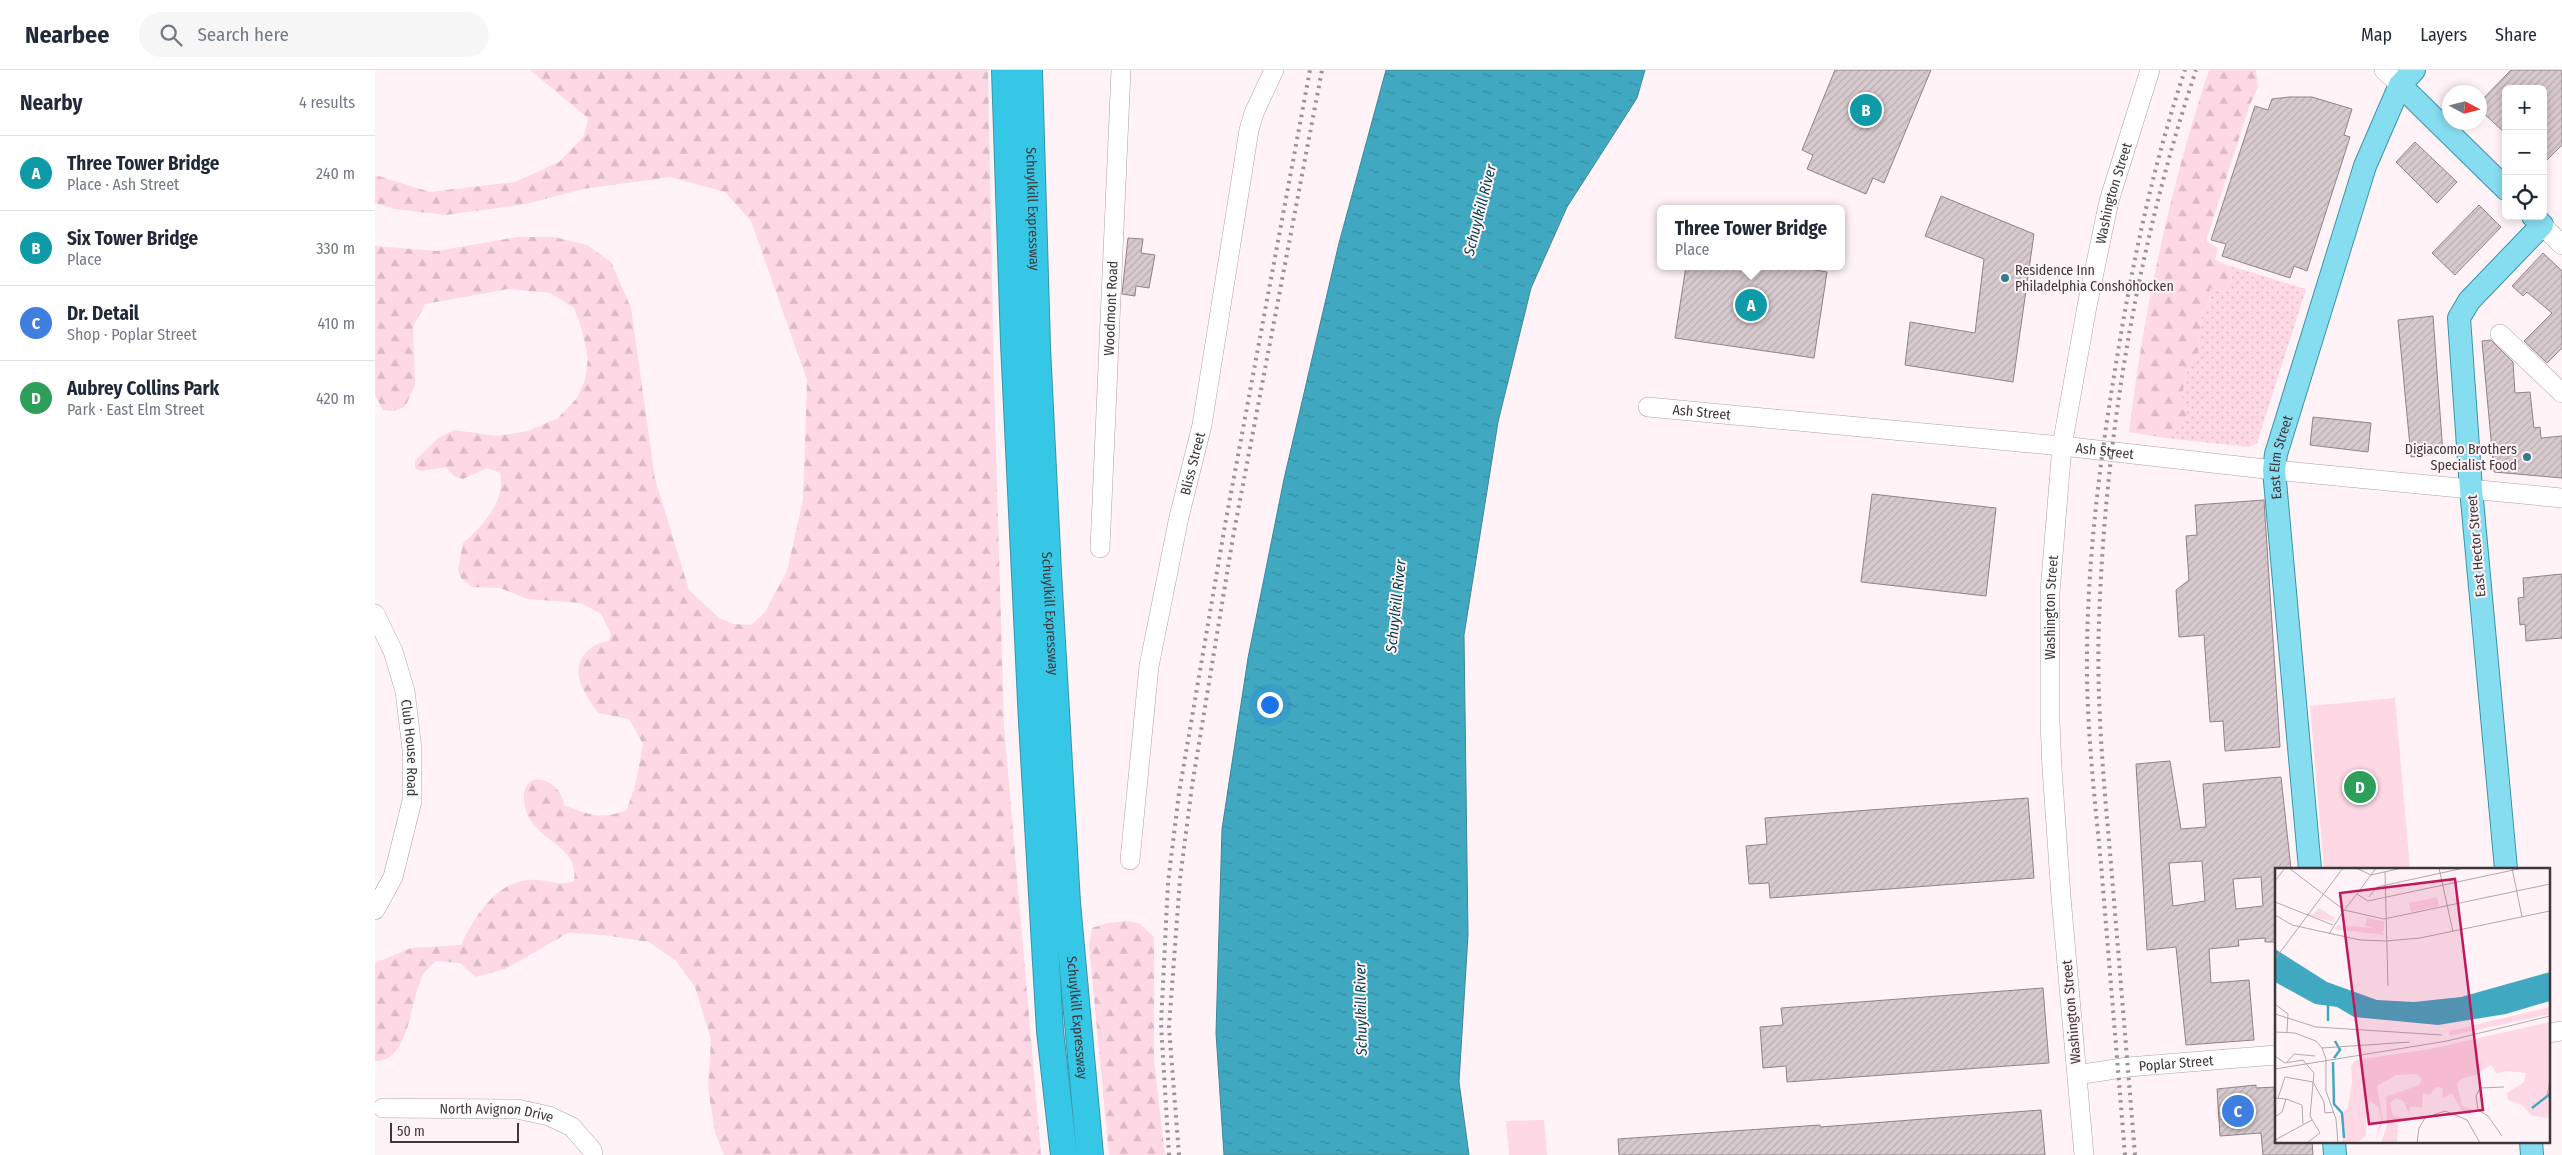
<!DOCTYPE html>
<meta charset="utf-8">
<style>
:root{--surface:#fff;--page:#f6f6f7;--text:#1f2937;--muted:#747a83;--line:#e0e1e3;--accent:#2563eb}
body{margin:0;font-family:"Fira Sans Condensed",sans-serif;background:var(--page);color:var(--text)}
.controls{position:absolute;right:15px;top:15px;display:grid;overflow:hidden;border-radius:8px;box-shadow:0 2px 8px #0003}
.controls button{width:45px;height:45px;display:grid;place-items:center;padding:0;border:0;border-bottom:1px solid var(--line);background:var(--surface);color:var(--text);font:25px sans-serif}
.compass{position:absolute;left:2067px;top:15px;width:45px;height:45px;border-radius:50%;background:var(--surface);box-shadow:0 2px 8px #0003;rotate:97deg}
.scale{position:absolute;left:15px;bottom:12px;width:129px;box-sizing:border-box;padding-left:5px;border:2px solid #3d3739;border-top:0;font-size:14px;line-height:18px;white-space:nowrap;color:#3d3739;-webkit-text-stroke:4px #fff3f7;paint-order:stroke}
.you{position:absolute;left:894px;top:634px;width:18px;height:18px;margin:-12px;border:4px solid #fff;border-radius:50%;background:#1a73e8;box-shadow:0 0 0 8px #1a73e833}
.badge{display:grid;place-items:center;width:32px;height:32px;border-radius:50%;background:var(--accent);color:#fff;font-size:16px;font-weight:700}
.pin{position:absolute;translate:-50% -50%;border:2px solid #fff;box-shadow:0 1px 5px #0006}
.popup{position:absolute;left:1282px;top:135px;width:188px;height:65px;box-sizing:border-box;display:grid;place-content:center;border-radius:8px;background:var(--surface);filter:drop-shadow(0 1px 4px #0005);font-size:16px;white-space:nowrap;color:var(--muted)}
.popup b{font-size:19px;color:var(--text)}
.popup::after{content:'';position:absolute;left:50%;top:100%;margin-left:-10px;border:10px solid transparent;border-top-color:var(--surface)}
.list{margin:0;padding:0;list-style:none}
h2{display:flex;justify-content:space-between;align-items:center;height:65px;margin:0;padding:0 20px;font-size:21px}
h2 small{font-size:16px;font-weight:400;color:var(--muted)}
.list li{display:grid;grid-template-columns:32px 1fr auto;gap:15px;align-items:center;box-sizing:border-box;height:75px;padding:0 20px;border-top:1px solid var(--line)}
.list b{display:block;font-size:19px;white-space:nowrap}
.list p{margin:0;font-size:16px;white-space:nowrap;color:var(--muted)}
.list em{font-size:16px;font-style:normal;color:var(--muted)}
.icon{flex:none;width:28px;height:28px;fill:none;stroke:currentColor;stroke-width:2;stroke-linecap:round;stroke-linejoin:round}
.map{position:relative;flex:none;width:2187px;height:1085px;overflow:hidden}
header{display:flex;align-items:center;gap:30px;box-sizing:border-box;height:70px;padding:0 25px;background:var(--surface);border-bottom:1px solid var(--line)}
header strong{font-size:24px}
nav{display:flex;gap:28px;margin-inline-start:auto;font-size:18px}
.search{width:350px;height:45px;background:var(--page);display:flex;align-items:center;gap:12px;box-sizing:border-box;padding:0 18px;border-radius:28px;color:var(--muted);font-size:19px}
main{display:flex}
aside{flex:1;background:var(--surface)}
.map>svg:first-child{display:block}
</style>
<header>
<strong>Nearbee</strong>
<div class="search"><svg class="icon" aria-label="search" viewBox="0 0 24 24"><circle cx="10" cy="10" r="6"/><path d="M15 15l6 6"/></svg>Search here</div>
<nav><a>Map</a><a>Layers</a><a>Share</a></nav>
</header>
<main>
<aside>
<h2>Nearby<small>4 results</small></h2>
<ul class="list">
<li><span class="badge" style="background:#0f9aa8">A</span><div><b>Three Tower Bridge</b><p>Place · Ash Street</p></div><em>240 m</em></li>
<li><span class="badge" style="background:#0f9aa8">B</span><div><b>Six Tower Bridge</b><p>Place</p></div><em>330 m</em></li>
<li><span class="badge" style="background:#3f7fe0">C</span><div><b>Dr. Detail</b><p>Shop · Poplar Street</p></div><em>410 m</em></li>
<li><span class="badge" style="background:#2e9e5b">D</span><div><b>Aubrey Collins Park</b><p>Park · East Elm Street</p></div><em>420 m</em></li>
</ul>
</aside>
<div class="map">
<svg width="2187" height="1085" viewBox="0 0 2187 1085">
<defs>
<pattern id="grass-dots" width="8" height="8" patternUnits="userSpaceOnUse" patternTransform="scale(1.25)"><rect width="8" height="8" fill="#fed8e5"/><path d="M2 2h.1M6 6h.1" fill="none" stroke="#dbbac5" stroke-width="1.8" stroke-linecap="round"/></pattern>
<pattern id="forest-firs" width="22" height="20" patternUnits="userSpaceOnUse" patternTransform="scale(1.25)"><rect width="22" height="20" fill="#fed8e5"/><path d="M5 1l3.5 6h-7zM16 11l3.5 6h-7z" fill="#dbbac5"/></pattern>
<pattern id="water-ripples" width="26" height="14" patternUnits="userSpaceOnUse" patternTransform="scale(1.25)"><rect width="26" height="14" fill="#40a9c1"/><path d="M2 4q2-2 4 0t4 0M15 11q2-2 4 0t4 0" fill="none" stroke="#378a9e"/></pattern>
<pattern id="building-hatch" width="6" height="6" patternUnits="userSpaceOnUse" patternTransform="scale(1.25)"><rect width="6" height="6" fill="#d7c9cd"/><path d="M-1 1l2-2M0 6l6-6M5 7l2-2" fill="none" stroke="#b9adb1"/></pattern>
</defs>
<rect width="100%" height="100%" fill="#fff3f7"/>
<polygon fill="url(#grass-dots)" points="1855,196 1931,219 1882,373 1874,377 1790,368 1811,353 1812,338 1807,327 1812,299 1824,280 1826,248 1834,232 1835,218 1857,211"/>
<g fill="url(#forest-firs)">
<path d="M155,0H613L619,311L629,656L666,1085H349L340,1062L333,1019L336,969L320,917L301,891L274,872L228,865L193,863L130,899L101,907L85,893L61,891C56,896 48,902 46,909C36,929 34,993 0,991V893L36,878L86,875C98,849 121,812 153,810C171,808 181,817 199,811C205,771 152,772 149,731C147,695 187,710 189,735C214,745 225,750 252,740L261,712L268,674L254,649L223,643C216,633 209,623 205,612C198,591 214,573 234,571L236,564L226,544L206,533L152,529L125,518L97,517L86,508L83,500L88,473C107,457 132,430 125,403L112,398L88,409L80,407L71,397L46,401L40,398V391L63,368L79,360L122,366L153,361L183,348L202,328L210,310L213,288L207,260L199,238L175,223L133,219L50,234L38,257L40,315L30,337L18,341L8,340L0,325V176L62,181L142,167H179L212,175L236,192L256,238L280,409L314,520L344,548L359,554L376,555L390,542L412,501L428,430L432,310L376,151L350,122L295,107L208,119L151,134L71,145L20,139L0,133V105L55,122L140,112L184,92L209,66L213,48Z"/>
<path d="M1834,0H1881L1883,17L1875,34L1831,171L1843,178L1840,190L1855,196L1857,211L1848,219L1835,218L1834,232L1826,248L1824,280L1812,299L1807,327L1812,338L1811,353L1790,368L1754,362C1769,239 1795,118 1834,0Z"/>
<polygon points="752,851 764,853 779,867 779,990 790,1085 734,1085 714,876 717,858 732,853"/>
</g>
<g fill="#fed8e5">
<polygon points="2020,628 2035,799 1949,799 1935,636"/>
<polygon points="1169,1050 1172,1085 1134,1085 1131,1051"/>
</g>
<polygon fill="url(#water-ripples)" stroke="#3f8798" points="1011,0 1270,0 1262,28 1192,137 1156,218 1123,352 1089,565 1093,865 1084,1012 1094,1085 849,1085 841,963 847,759 873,588 909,409 964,173"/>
<g fill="url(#building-hatch)" stroke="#908387" fill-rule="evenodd">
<polygon points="1460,0 1556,0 1509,113 1498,108 1491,124 1432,99 1438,85 1427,80"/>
<polygon points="2136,0 2187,0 2187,75 2168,94 2168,19 2131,19 2131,64 2104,39 2104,33"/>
<polygon points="1914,27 1937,27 1977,39 1969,65 1975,67 1932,201 1919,196 1915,208 1847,186 1851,174 1836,170 1880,36 1893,40 1897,29"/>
<polygon points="2040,72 2082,112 2062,133 2021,92"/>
<polygon points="1566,126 1659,164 1638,312 1530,295 1535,252 1600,263 1609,189 1550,166"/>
<polygon points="2104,135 2126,157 2080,205 2057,183"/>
<polygon points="753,168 768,169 766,183 780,185 774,218 761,216 760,226 747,224"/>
<polygon points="2168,183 2187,201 2187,278 2172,293 2149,271 2177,243 2152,222 2148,226 2137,216"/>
<polygon points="1311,196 1416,196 1452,202 1439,288 1300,268"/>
<polygon points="2058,246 2068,384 2036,387 2023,250"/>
<polygon points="2116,270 2138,292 2140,323 2155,322 2159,358 2165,357 2166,368 2187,366 2187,408 2119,402 2107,271"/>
<polygon points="1938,347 1996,353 1993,382 1935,375"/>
<polygon points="1497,424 1621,438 1611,526 1486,512"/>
<polygon points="1889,430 1905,677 1850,681 1848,651 1835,652 1829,565 1804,567 1801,520 1814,510 1811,466 1822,465 1820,435"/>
<polygon points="2187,504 2187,568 2151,571 2150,554 2145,555 2143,528 2149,527 2148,508"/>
<path d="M1795,691L1806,759L1831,757L1828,714L1906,707L1916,799H1901V872H1890V868L1863,870L1864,876L1834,879L1836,913L1874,910L1879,970L1811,975L1801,877L1772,880L1761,694ZM1827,791L1830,831L1798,836L1794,793ZM1886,807L1888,836L1861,839L1858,809Z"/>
<polygon points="1653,728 1659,808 1395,828 1394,813 1374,814 1371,776 1392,774 1390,748"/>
<polygon points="1668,918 1674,993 1412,1012 1411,996 1388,998 1385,957 1408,955 1406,938"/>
<polygon points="1881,1015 1881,1018 1901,1017 1901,1071 1937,1071 1938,1085 1888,1085 1886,1063 1845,1066 1842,1019"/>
<polygon points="1666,1040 1670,1085 1244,1085 1243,1069 1445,1055 1445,1057"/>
</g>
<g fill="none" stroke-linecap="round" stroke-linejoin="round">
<defs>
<g id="minor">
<polyline points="2009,0 2025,15"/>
<polyline points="2167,155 2187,175"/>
<polyline points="2125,264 2187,323"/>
<path id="s1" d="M1273,337L1687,376L1899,400L2187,428"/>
<path id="s2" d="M725,478L746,0"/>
<path id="s3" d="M0,544L18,581L30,621L37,679V731L18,807L0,840"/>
<path id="s4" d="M755,790L774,596L804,447L827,355L874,60L879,43L899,0"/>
<polyline points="2173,963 2187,961"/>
<path id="s5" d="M1702,1005L1753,997L1901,985"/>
<path id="s6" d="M8,1038L142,1039L174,1046L197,1057L217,1080L218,1085"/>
<path id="s7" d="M1709,1085L1686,827L1677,698L1675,651V522L1687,376L1712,236L1734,131L1775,0"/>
</g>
<g id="major">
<polyline points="2025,15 2131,119"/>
<path id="s8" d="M1935,799L1899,400L1901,384L1990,96L2025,15L2039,0"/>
<polyline points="2131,799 2096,419 2084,248 2094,231 2167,155 2158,146"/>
<polyline points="1959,1071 1960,1085"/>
<polyline points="2156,1071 2157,1085"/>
</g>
<g id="highway">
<polyline points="630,0 639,273 657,652 675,961 689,1085"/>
<path id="s9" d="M654,0L662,277L673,502L692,833L715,1085"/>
</g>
</defs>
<use href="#minor" stroke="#aea0a5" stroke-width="20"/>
<use href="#major" stroke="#3995a9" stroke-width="24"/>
<use href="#highway" stroke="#3995a9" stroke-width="28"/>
<use href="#minor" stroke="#fff" stroke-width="19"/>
<use href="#major" stroke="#87ddf0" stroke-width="22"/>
<use href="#highway" stroke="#37c7e6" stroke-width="26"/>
<g stroke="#9b9295" stroke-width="4" stroke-dasharray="2.5 5" stroke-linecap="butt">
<polyline points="794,1085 786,954 793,813 804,723 850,455 935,0"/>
<polyline points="804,1085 794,957 805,809 817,716 858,467 947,0"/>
<path d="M1750,1085C1742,988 1734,891 1726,794C1720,732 1713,669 1712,607C1711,504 1723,402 1740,300C1756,199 1777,98 1810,0"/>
<path d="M1760,1085C1752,988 1744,891 1736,794C1729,714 1721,632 1724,552C1730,366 1762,177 1821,0"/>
</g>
</g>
<g fill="#377b8b" stroke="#fff3f7" stroke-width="2">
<circle cx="1630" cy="208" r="5"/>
<circle cx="2152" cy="387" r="5"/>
</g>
<g text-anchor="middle" stroke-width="4" stroke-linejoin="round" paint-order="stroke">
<g font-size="14" fill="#3d3739" stroke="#fff3f7">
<text dy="5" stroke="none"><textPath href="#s7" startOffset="969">Washington Street</textPath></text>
<text dy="5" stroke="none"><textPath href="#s9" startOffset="139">Schuylkill Expressway</textPath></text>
<text dy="5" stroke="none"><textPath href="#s2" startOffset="240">Woodmont Road</textPath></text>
<text dy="5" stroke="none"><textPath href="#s1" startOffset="54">Ash Street</textPath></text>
<text dy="5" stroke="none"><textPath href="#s1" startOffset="459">Ash Street</textPath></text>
<text dy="5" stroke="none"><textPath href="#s8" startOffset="414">East Elm Street</textPath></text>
<text dy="5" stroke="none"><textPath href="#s4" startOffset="402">Bliss Street</textPath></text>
<text transform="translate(2101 476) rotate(-95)" y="5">East Hector Street</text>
<text dy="5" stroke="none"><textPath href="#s7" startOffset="549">Washington Street</textPath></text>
<text dy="5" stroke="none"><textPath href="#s9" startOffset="544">Schuylkill Expressway</textPath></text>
<text dy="5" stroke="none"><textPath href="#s3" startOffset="140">Club House Road</textPath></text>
<text transform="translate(1696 942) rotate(-95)" y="5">Washington Street</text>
<text dy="5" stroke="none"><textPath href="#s9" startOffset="949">Schuylkill Expressway</textPath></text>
<text dy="5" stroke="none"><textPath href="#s5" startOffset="100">Poplar Street</textPath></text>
<text dy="5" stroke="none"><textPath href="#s6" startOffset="114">North Avignon Drive</textPath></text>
</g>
<g font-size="14" fill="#3d3739" stroke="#fff3f7" text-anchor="start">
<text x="1640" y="205">Residence Inn<tspan x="1640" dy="16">Philadelphia Conshohocken</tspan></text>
<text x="2142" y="384" text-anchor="end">Digiacomo Brothers<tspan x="2142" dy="16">Specialist Food</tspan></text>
</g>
<g font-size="15" font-style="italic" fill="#00424f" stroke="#fff3f7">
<text transform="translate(1105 140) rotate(-76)" y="5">Schuylkill River</text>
<text transform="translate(1021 536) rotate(-84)" y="5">Schuylkill River</text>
<text transform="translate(986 939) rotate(-91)" y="5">Schuylkill River</text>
</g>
</g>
<g transform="translate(1900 798)">
<rect width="275" height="275" fill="#fff3f7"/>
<path d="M92,50L109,53V63L90,58Z" fill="#fed8e5"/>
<path d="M62,57L107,61L109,67L59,61ZM275,139V146L174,168L175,163ZM275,154V250L257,248L247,237L233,232L232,225L249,214L251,205L231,203L222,206L216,197L201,207L186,211L182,216L187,238L198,242L196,246L188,245L177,225L167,231L168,220L161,219L155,227L148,225L147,240L135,238V247L128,233L121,230L115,235L118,248L129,250L123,256L122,275H106L112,257L111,229L144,217L147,211L141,206L121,207L102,218L108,253L101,272L106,249L104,240L96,233L91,240V268L84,273L66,275L70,265L68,247L73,239L77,214L76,198L81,192L155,181Z" fill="#fed8e5"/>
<path d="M162,29L164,38L136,44L134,35ZM44,40L60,50L58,54L36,48Z" fill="#fed8e5"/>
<path d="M0,81L52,114L102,132L139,134L186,129L275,104V133L231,146L163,157L79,149L62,139L40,136L0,114Z" fill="#40a9c1"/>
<path fill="none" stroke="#40a9c1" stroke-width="2.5" d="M53,136V153M59,190L65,182L60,173M58,194L59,236L67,245L69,270M257,240L275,226"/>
<path fill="none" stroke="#b1a8ab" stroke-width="1" d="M14,0L69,42L109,51L275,16M81,0L96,7L127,0M164,0L178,64M237,0L247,49M110,4L113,118M0,13L10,0M82,26L101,0M94,29L102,19L189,0M0,34L58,57M69,42L82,26L93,33L248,0M0,47L17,57L85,72L111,73L145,70L275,43M54,66L69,42M0,91L68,0M0,136L13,146L12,164M0,146L41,159L167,167M0,164L20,165L41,173L47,180L51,191V223L61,251L63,275M47,180L135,174M0,188L10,195L28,192L39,205L35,248L45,265L32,275M12,194L19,186L40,188M0,201L172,173L275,148M275,212L272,228L275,231M38,214L49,234L50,245L59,244M0,230L11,231L7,244L0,249M3,230L10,209L38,214M11,231L27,237L28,256M203,242L201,228L205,220L229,219M203,242L213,248L227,268M0,272L37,252M142,275L144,260L150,250L170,243L192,252L205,275"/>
<path fill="#c2185b" fill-opacity="0.15" stroke="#c2185b" stroke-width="2.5" d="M180,11L208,242L94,256L65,25Z"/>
<rect width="275" height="275" fill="none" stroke="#3d3739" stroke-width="2.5"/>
</g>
</svg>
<div class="controls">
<button>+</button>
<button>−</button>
<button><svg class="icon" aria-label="locate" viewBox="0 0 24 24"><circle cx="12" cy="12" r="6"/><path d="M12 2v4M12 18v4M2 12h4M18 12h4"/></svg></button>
</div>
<svg class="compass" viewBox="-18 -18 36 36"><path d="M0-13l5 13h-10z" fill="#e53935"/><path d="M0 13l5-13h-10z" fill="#747a83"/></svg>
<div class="scale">50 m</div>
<div class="you"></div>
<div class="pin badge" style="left:1376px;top:235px;background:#0f9aa8">A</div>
<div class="popup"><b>Three Tower Bridge</b>Place</div>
<div class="pin badge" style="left:1491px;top:40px;background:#0f9aa8">B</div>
<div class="pin badge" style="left:1863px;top:1041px;background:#3f7fe0">C</div>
<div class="pin badge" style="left:1985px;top:717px;background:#2e9e5b">D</div>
</div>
</main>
